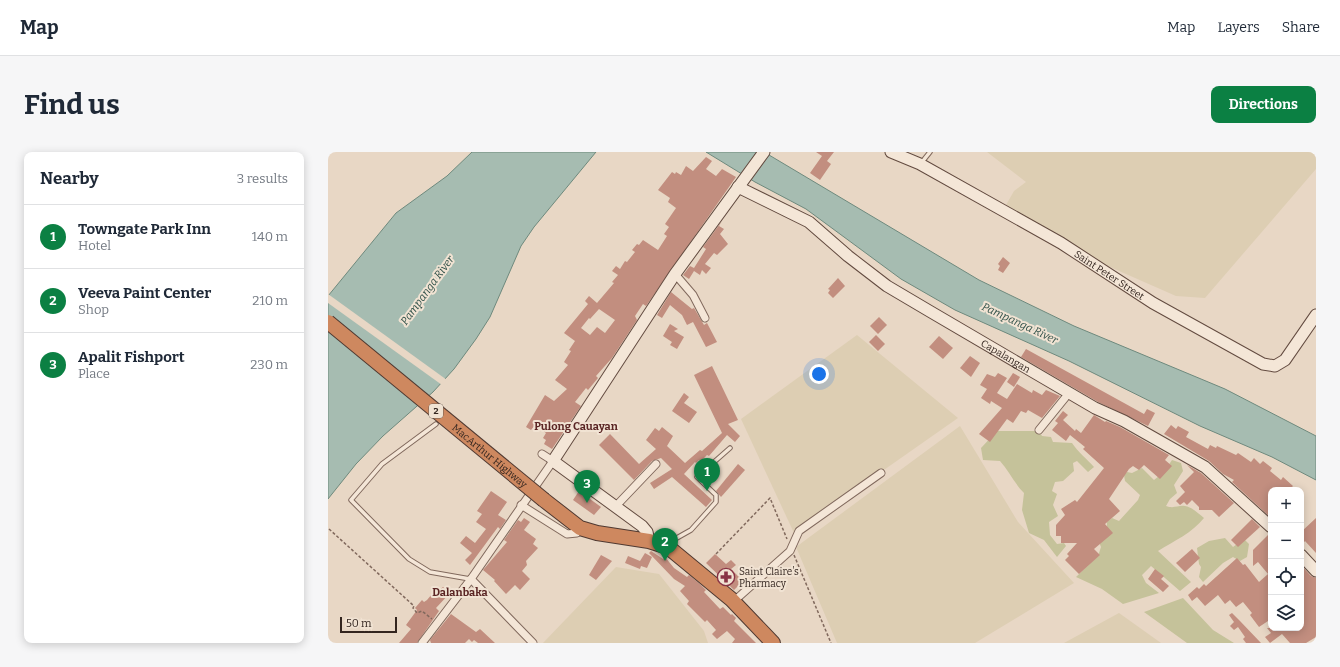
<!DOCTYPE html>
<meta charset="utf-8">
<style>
:root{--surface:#fff;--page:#f6f6f7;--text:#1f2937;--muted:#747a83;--line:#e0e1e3;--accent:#0b8043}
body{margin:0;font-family:Bitter,serif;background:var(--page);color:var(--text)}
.controls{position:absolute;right:12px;bottom:12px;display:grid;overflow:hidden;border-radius:8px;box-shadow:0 2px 10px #0003}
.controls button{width:36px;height:36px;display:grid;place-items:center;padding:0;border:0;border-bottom:1px solid var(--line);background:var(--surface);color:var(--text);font:20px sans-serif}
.scale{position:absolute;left:12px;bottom:10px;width:57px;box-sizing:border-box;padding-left:4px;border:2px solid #33251f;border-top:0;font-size:11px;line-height:14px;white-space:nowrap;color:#33251f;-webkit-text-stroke:3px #f1e3d3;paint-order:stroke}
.you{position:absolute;left:491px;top:222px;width:14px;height:14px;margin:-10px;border:3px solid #fff;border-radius:50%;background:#1a73e8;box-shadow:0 0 0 6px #1a73e833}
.badge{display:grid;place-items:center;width:26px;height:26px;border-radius:50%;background:var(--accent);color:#fff;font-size:13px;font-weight:700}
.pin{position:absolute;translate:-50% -33px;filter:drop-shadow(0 1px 2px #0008)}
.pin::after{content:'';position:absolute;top:21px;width:14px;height:12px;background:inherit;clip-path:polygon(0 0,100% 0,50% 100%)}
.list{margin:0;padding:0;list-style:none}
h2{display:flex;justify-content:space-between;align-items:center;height:52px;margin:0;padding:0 16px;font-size:17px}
h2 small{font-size:13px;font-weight:400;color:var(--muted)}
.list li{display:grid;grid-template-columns:26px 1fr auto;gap:12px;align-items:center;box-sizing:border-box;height:64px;padding:0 16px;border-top:1px solid var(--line)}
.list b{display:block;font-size:15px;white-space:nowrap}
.list p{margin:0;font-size:13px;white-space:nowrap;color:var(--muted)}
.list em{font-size:13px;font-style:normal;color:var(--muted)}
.icon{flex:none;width:22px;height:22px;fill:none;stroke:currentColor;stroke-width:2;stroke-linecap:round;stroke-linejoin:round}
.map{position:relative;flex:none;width:988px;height:491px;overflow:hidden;border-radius:8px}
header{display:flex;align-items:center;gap:24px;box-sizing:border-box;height:56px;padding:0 20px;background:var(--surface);border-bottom:1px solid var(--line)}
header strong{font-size:19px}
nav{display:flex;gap:22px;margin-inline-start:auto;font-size:14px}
.intro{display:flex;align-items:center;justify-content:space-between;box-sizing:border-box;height:96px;padding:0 24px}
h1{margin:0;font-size:28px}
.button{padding:10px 18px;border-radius:8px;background:var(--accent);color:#fff;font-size:14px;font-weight:700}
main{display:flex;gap:24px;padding:0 24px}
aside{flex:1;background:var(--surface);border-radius:8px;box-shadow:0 2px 10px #0003}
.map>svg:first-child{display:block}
</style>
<header>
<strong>Map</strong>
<nav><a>Map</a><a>Layers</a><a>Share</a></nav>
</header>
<div class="intro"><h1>Find us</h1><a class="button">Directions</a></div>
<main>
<aside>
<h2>Nearby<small>3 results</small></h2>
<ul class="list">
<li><span class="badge">1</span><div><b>Towngate Park Inn</b><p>Hotel</p></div><em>140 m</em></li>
<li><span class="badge">2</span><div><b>Veeva Paint Center</b><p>Shop</p></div><em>210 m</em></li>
<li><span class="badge">3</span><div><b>Apalit Fishport</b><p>Place</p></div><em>230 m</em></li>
</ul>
</aside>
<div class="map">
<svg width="988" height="491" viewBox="0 0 988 491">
<rect width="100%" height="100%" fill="#e8d7c5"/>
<g fill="#ddceb3">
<polygon points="659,0 988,0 988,17 877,146 848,144 773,111 678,53 686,39 698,30"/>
<polygon points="529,183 630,266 466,381 413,267"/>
<polygon points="632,274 690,370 746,431 647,491 509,491 468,395"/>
<polygon points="288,415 331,422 376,479 380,491 215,491"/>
<polygon points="791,461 833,491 736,491"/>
</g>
<g fill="#c5c29a">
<path d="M669,279H711L714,284L723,285L725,290L744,291C750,300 759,307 766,315L760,320L749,309L745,311L746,319L735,329L727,330L724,339L729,342L725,353L730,364L721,370L722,383L729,392L736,391L738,394L729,405L716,388L701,381L694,358L696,341C686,331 681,319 672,309L655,308L653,296Z"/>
<path d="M844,308L853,311L855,319L846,333L849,341L842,347L838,354C846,357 850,353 857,354C864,355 871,362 876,366C864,381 846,389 830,399L863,430L852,439L823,414L814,423L818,431L831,441L795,452L774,437L748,425L770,404L773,395L771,390L779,377V370L784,366L791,369L810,348L812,343L797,329L796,323L799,320L804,321L814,316L826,328L836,320Z"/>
<polygon points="897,386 905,395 916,387 921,392 919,405 912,409 905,405 895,411 875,430 871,425 873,415 871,412 869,396 881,389"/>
<polygon points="855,446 885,478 906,491 859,491 816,460"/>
</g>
<g fill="#a6bcb1" stroke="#6e897d">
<polygon points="144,0 268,0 206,75 193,94 162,165 148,187 126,217 105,240 55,284 28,312 0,347 0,144 68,61 119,24"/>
<polygon points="378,0 436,0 651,128 746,174 897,237 988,284 988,328 944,305 872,274 741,209 627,158 573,127 478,57 427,30"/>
</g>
<polygon fill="#e8d7c5" points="0,142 119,228 114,233 0,151"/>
<g fill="#c28e7f" fill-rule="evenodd">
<polygon points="488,0 506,0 499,9 503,12 492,28 482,21 494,4"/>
<path d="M378,5L384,9L378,17L388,24L394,17L408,25L318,154L315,152L307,164L309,168L284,206L268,224L270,226L260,238L258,236L247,250L253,254L224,297L216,292L218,288L215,286L218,281L207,273L203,278L198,275L217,243L226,249L239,237L227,228L240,213L236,210L243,199L241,198L247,189L236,181L260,152L257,149L261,144L269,151L286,131L284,130L290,123L284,119L288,114L292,117L297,109L299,110L307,100L304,98L309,92L311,93L315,88L330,98L339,84L336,82L341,75L337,72L348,56L340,50L342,46L330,38L344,20L347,22L348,20L353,23L358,14L365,19ZM271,157L287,168L277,181L269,175L262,183L253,176L261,166L262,167Z"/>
<polygon points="394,69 391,74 396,77 392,82 400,92 389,103 386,101 377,112 383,116 378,122 374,118 372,123 366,119 361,127 355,123 362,114 366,116 378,97 375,95"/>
<polygon points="675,105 682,111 675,121 670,118 672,114 670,112"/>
<polygon points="510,126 517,134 505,146 500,141 502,138 500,137"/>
<polygon points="343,140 364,157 366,156 376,173 379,171 389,190 378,195 365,170 359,173 354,163 342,153 334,166 329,163"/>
<polygon points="551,165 559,173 550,182 542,174"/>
<polygon points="342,172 350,177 346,179 356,185 349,197 342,193 344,190 335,184"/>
<polygon points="548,183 557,192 550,199 541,190"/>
<polygon points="611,184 625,196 615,207 601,195"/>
<polygon points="698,197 816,262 819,257 827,261 820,274 770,250 693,205"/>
<polygon points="642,204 652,211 643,225 632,216"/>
<polygon points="384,214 410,268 400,272 412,284 407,290 399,283 381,304 379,303 373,309 371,308 368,311 367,310 356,322 384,348 378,355 344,325 326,337 322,331 344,317 333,306 324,309 306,328 271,293 282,282 311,312 328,297 318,288 327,276 331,279 334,275 345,284 339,294 357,311 372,298 374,299 394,281 366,223"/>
<polygon points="670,221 679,226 669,241 679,247 689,232 704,241 705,238 714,243 718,238 732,244 714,266 700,258 698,261 693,259 685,271 679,267 662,290 651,282 674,256 663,249 662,252 653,246 659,237 652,233 659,222 667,225"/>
<polygon points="685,221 692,225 686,235 679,230"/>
<polygon points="356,241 361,245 356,251 369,260 361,271 344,259"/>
<polygon points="735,259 740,263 735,268 747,279 748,277 753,281 766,263 777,270 778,269 792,275 841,303 837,308 844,314 832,327 816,313 811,318 805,314 801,317 781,347 792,359 777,372 785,381 766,397 772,403 751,422 737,408 741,404 739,402 749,391 733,391 733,384 728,384 728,373 737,363 733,357 747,348 749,350 776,316 755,297 757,295 742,283 738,289 724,278 730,271 727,269"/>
<polygon points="843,273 848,277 850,274 861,280 858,285 880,297 882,293 888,296 889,294 908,303 910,301 923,310 926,306 932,312 935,309 944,316 942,319 953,328 955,325 965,334 961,338 957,335 954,338 943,338 943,366 904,330 906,328 895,322 881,309 836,282"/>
<polygon points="410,312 417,318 393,345 388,339"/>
<polygon points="859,313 873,321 906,351 891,365 884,358 871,358 871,355 864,348 859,353 856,350 852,353 848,349 857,340 852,334 866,320"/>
<polygon points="163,339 179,350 170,363 178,368 172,377 170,375 142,413 137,408 144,401 132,391 138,384 147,391 158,377 148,370 154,362 149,359"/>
<polygon points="251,339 273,355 266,363 245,348"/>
<polygon points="196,366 202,370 196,378 208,387 205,392 210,396 198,409 199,413 194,419 202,427 192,438 187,433 178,442 166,429 167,428 155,418 179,390 176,388 190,368 193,370"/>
<polygon points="988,366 988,401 977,389 973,394 973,380"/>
<polygon points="924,367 932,375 910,395 903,388"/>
<polygon points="941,382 943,382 943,467 931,475 922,463 924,461 915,450 908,455 902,448 897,452 890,443 877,454 869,445 864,449 860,443 869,435 871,437 876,432 878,434 909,406 915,413 917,412 931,430 940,422 930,410 925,414 925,398"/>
<polygon points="864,397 872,406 857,420 848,411"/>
<polygon points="323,399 335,407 337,405 346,416 359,425 361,423 372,432 378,438 376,440 392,457 395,455 403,463 404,462 408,466 406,469 428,491 404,491 407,487 399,479 389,487 384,482 388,478 379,468 377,470 359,452 361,449 352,439 357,434 346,427 321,401"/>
<polygon points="317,401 324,405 319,416 313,414 312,417 297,411 300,404 312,409"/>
<polygon points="387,402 398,412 403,408 408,413 403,417 415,429 406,438 378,411"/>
<polygon points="273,403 284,409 268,428 261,423"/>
<polygon points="973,413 983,424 988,426 988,485 978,491 962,491 954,482 942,491 937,485 943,481 939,476 973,476"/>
<polygon points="827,417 836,424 833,427 841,434 835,440 820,427"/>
<polygon points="115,435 122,441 108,456 111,459 89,491 71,491 83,477 78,473 89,458 87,456 94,448 96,450 99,448 104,442 106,443"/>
<polygon points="904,461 912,469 933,491 918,491 915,487 917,485 910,475 906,478 902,474 906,470 901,463"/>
<polygon points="123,462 148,480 152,477 167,491 150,491 146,488 144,490 141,487 137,491 103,491 102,488"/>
</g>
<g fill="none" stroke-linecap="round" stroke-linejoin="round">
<defs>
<g id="lane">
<polyline points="594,10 602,0"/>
<polyline points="108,272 54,312 23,348 81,407 102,420 142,427"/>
<polyline points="342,393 347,387 363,378 388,350 388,343 369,325 402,296"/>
</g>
<g id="street">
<polyline points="347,122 365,143 377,166"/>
<polyline points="711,278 741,241"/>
<polyline points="193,353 239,382 249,381 252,376"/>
<polyline points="288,354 328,312"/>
<polyline points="143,427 205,491"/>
<polyline points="405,450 462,399 471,379 553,321"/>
<polyline points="94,491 143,427 225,309 214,302"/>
</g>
<g id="secondary">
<path id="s1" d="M563,0L592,12L733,91L825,151L935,212L947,214L957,208L988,163"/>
<path id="s2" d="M410,35L481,70L520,104L559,134L603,160L767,256L796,269L877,315L943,375"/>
<polyline points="321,389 319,380 314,374 225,309 347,122 436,0"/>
<polyline points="973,403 988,419"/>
</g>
<polyline id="highway" points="216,348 252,376 269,381 321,389 340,395 403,447 445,491"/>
</defs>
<use href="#lane" stroke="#81695d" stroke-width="5.5"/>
<use href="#street" stroke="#81695d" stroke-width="9"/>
<use href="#secondary" stroke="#634b40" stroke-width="13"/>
<use href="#highway" stroke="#4f3931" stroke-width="16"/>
<g stroke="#81695d" stroke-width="1.5" stroke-dasharray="3 2" stroke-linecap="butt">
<polyline points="1,377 86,454 85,456 89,461 94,459 104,467"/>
<polyline points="388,402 442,346 459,387"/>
<polyline points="466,403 503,491"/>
</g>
<use href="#lane" stroke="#f4e6d7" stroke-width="3.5"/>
<use href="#street" stroke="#f4e6d7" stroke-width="7"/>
<use href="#secondary" stroke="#f4e6d7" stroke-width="11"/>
<use href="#highway" stroke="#ce885f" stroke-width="14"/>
<defs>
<g id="highway-bridge">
<path id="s3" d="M0,170L216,348"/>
</g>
</defs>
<use href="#highway-bridge" stroke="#4f3931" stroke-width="16" stroke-linecap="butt"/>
<use href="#highway-bridge" stroke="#ce885f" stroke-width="14"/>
</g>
<defs>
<symbol id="pharmacy-ring" viewBox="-11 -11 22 22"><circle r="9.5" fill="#f1e3d3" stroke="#893445" stroke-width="1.5"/><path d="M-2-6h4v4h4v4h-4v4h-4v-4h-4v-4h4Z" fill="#893445"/></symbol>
</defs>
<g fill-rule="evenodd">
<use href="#pharmacy-ring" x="388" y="415" width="20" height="20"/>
</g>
<g text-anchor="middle" stroke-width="4" stroke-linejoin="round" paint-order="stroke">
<rect fill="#f1e3d3" stroke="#6c5e55" stroke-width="1" x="101" y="252" width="14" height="14" rx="3"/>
<g font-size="9" font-weight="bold" fill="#33251f">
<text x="108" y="262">2</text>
</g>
<g font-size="10" fill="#33251f" stroke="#f1e3d3">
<text dy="4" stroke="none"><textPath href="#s1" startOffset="251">Saint Peter Street</textPath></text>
<text dy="4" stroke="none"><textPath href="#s2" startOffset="318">Capalangan</textPath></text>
<text dy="4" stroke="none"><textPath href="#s3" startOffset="210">MacArthur Highway</textPath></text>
</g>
<g font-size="10" fill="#33251f" stroke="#f1e3d3" text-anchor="start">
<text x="411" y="423">Saint Claire's<tspan x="411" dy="12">Pharmacy</tspan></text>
</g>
<g font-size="11" font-style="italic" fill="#305149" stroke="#f1e3d3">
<text transform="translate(99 138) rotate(-54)" y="4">Pampanga River</text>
<text transform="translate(692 171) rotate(25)" y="4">Pampanga River</text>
</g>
<g font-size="11" font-weight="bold" fill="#5a2524" stroke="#f1e3d3">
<text x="248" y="278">Pulong Cauayan</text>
<text x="132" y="444">Dalanbaka</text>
</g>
</g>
</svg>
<div class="controls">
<button>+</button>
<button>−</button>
<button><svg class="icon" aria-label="locate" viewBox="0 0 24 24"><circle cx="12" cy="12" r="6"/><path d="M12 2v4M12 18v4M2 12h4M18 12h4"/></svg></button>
<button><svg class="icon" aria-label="layers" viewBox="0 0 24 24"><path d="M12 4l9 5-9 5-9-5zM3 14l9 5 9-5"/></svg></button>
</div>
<div class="scale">50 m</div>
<div class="you"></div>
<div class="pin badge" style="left:379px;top:339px">1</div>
<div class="pin badge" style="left:337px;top:409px">2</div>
<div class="pin badge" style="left:259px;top:351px">3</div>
</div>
</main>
